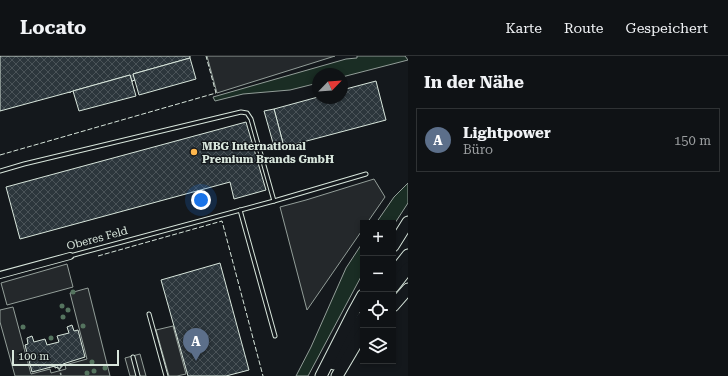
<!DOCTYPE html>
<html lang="de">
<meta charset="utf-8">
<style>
:root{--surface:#0f1215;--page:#1d2022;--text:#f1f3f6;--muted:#9b9ea0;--line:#2f3234;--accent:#0f766e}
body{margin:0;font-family:"Roboto Serif",serif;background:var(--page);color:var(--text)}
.controls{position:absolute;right:12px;bottom:12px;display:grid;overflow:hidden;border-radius:0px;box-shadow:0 2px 6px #0003}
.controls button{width:36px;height:36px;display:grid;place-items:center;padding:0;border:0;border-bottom:1px solid var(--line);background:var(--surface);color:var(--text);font:20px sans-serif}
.compass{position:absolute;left:312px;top:12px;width:36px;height:36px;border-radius:50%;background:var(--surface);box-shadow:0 2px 6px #0003;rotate:65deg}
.scale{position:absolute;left:12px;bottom:10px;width:107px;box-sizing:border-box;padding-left:4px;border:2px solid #d8e6dc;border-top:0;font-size:11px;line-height:14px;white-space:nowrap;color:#d8e6dc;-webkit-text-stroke:3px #14181c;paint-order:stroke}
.you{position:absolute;left:201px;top:144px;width:14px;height:14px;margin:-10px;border:3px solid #fff;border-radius:50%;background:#1a73e8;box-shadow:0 0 0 6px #1a73e833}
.badge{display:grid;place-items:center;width:26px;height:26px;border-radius:50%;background:var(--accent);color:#fff;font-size:13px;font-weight:700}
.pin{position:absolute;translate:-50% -33px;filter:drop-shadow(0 1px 2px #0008)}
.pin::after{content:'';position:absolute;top:21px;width:14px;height:12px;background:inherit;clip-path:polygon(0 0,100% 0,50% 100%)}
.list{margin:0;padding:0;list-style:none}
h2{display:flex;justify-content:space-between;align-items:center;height:52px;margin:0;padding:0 16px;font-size:17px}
h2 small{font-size:13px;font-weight:400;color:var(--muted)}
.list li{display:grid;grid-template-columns:26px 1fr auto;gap:12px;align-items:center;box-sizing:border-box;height:64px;margin:0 8px 8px;padding:0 8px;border:1px solid var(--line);border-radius:0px}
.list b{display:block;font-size:15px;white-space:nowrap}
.list p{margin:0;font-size:13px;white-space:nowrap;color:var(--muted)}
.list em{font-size:13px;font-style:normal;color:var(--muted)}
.icon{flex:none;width:22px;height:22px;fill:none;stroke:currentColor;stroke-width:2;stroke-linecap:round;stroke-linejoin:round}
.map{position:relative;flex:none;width:408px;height:320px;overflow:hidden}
header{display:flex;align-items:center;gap:24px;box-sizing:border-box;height:56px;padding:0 20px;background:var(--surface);border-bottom:1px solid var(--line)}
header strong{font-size:19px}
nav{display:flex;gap:22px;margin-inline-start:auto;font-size:14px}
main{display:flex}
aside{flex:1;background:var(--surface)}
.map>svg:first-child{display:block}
</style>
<header>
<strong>Locato</strong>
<nav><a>Karte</a><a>Route</a><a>Gespeichert</a></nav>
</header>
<main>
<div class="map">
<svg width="408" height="320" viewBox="0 0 408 320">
<defs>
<pattern id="building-cross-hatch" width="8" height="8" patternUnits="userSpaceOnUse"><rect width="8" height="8" fill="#2c363c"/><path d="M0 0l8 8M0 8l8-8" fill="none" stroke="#4a5358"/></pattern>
</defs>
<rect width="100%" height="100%" fill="#14181c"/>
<g fill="#1a2d24" stroke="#939e99">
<polygon points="357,0 405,0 408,4 342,21 342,18 318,18 318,27 290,34 243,38 215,45 213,41 346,3 357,2"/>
<polygon points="408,127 408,147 393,170 393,167 376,167 394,141"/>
<polygon points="363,186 363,217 308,320 296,320 311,291 346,212"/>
</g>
<g fill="#24282b" stroke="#939e99">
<polygon points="207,0 335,0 217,37"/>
<polygon points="374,123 385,141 367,167 363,167 363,173 307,254 280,151 306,144"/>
<polygon points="67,208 73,231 7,249 1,227"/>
<polygon points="88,232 110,320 15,320 0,266 0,254 13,251 31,318 50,313 51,317 66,313 65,309 87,303 70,237"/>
<polygon points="173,270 186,318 177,320 169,320 156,274"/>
<polygon points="140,298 146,320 130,320 125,302"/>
</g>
<g fill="url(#building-cross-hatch)" stroke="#d8e6dc">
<polygon points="0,0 190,0 190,2 133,18 136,25 135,24 132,25 132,26 130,19 73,35 74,36 73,35 70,36 70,37 70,36 0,55"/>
<polygon points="190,2 196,23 139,39 133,18"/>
<polygon points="130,19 136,40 79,55 73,35"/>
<polygon points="376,25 386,64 284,91 274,53 318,41 318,42 342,42 342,34"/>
<polygon points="274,53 284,91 275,94 264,55"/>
<polygon points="246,66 266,134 234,143 230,126 20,183 6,131"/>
<polygon points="220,207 249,314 226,320 188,320 161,224"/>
<polygon points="72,269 74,275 78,274 85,301 63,308 63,310 61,310 61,312 58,313 58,311 55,312 55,310 32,316 25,289 28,288 27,282 32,280 34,286 45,283 47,289 59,286 57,280 69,277 67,271"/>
</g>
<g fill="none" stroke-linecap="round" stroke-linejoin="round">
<defs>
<g id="service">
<polyline points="0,115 24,108 241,56 247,57 251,63 274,145"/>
<polyline points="240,154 275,280"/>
<polyline points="70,200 274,145 366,118"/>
<polyline points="149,258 166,320"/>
<polyline points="133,301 138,320"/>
</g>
<polyline id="minor" points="0,219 70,200"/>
<g id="trunk">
<polyline points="393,190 408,166"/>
<polyline points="393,218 408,199"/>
<polyline points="393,231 408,212"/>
<polyline points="393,250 408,233"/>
<polyline points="334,308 363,261"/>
<polyline points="321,320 353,257 363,239"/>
<polyline points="337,320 363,276"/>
</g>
</defs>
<use href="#service" stroke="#d8e6dc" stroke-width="5"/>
<use href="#minor" stroke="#d8e6dc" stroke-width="8"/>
<use href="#trunk" stroke="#d8e6dc" stroke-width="13"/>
<polyline stroke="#9da8a2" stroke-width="1.5" stroke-dasharray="3 2" stroke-linecap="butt" points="59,312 61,319"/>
<use href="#service" stroke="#14181c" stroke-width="3"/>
<use href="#minor" stroke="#14181c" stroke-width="6"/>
<use href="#trunk" stroke="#14181c" stroke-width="11"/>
<g stroke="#d8e6dc" stroke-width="1" stroke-dasharray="5 2" stroke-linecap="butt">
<polyline points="0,99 216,37 206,0"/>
<polyline points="98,200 222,165 263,320"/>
</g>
</g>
<g fill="#55745f">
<circle cx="73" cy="236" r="2.5"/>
<circle cx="62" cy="250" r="2.5"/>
<circle cx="68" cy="254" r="2.5"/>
<circle cx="63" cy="261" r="2.5"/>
<circle cx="83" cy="270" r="2.5"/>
<circle cx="23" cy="271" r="2.5"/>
<circle cx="51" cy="282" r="2.5"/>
<circle cx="92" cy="306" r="2.5"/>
<circle cx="105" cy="312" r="2.5"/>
<circle cx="94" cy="315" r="2.5"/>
<circle cx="87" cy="317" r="2.5"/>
</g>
<circle fill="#ffb74d" stroke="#14181c" stroke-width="1.5" cx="194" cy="96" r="4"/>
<g text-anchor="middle" stroke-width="3" stroke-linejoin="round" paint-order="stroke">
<g font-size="11" font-weight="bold" fill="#d8e6dc" stroke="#14181c" text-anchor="start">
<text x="202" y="94">MBG International<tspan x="202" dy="13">Premium Brands GmbH</tspan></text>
</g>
<g font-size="11" fill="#d8e6dc" stroke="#14181c">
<text transform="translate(97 182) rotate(-15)" y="4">Oberes Feld</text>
</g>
</g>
</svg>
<div class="controls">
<button>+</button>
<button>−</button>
<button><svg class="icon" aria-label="locate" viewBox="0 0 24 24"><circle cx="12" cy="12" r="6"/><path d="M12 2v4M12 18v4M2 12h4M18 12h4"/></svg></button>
<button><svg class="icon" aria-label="layers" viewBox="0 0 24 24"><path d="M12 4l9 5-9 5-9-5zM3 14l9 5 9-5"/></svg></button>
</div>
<svg class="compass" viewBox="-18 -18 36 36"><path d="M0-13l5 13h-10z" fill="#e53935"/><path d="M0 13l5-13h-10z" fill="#9b9ea0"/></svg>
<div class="scale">100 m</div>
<div class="you"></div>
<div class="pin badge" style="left:196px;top:305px;background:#5c6f8a">A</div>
</div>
<aside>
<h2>In der Nähe<small></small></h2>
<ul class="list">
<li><span class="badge" style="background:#5c6f8a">A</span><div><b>Lightpower</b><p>Büro</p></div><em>150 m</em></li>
</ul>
</aside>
</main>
